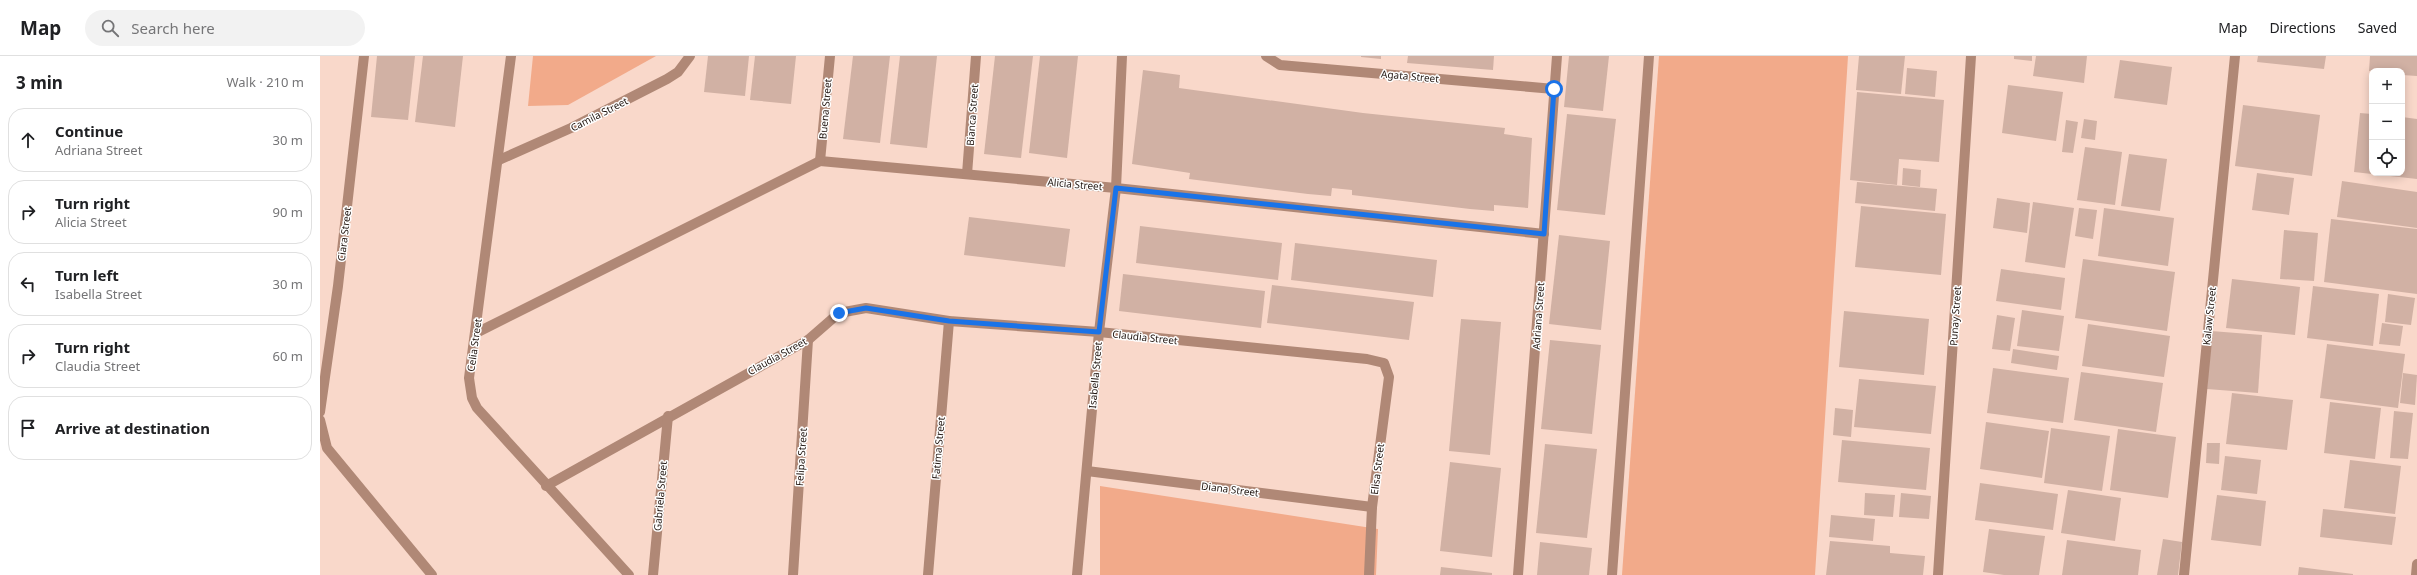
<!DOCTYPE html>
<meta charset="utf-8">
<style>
:root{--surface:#fff;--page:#f2f2f2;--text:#202124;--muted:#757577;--line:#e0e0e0}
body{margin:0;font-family:"Noto Sans",sans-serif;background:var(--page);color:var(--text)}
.controls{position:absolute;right:12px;top:12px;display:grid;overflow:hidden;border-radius:8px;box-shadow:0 2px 10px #0003}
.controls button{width:36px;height:36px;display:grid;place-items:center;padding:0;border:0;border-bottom:1px solid var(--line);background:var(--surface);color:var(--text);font:20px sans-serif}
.stop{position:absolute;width:12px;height:12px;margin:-9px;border:3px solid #1a73e8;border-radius:50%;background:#fff}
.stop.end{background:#1a73e8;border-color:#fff;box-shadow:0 1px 4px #0008}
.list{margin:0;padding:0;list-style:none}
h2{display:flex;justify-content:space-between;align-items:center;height:52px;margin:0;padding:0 16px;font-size:17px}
h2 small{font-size:13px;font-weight:400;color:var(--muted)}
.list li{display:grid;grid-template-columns:26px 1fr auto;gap:12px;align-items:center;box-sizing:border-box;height:64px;margin:0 8px 8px;padding:0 8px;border:1px solid var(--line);border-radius:16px}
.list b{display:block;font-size:15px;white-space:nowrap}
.list p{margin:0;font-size:13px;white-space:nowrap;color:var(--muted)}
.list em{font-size:13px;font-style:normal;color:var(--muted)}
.icon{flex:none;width:22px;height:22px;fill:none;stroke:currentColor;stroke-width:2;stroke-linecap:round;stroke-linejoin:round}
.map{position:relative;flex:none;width:2097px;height:519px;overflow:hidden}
header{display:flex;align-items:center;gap:24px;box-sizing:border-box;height:56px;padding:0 20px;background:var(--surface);border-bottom:1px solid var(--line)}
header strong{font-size:19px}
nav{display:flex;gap:22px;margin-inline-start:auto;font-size:14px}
.search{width:280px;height:36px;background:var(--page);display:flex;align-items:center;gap:10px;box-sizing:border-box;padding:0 14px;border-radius:22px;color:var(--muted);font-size:15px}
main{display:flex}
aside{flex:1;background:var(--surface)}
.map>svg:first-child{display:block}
</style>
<header>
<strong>Map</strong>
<div class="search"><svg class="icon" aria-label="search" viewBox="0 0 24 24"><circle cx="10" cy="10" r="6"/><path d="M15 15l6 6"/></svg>Search here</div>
<nav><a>Map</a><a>Directions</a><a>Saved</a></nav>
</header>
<main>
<aside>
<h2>3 min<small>Walk · 210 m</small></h2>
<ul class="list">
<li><svg class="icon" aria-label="ahead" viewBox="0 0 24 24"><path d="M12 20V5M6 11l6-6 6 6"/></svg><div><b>Continue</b><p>Adriana Street</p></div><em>30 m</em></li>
<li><svg class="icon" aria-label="right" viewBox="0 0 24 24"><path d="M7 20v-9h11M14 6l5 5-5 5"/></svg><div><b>Turn right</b><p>Alicia Street</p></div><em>90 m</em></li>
<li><svg class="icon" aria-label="left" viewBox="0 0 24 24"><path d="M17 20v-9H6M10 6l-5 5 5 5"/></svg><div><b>Turn left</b><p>Isabella Street</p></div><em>30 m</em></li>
<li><svg class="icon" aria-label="right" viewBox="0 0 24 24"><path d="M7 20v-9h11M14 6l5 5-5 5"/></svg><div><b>Turn right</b><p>Claudia Street</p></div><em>60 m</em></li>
<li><svg class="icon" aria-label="arrive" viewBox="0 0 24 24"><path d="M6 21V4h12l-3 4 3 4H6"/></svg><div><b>Arrive at destination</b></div></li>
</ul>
</aside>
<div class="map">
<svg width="2097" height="519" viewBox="0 0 2097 519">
<rect width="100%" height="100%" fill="#f9d8ca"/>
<g fill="#f2aa8a">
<polygon points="213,0 336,0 248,49 208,50"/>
<polygon points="1339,0 1528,0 1495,519 1302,519"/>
<polygon points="780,430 1058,473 1056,519 780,519"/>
</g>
<g fill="#d1b1a4">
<polygon points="57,0 95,0 88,64 51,61"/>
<polygon points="103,0 143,0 135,71 95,66"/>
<polygon points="388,0 429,0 425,40 384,36"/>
<polygon points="435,0 476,0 471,48 430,44"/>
<polygon points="533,0 570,0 560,87 523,83"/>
<polygon points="580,0 617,0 607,92 570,88"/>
<polygon points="675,0 713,0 701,102 664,98"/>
<polygon points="720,0 758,0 747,102 709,97"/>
<polygon points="1041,0 1061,0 1061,3 1041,1"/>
<polygon points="1088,0 1174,0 1173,14 1087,7"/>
<polygon points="1249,0 1289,0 1283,55 1244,51"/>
<polygon points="1539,0 1585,0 1581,38 1536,34"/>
<polygon points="1694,0 1712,0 1712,5 1694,3"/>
<polygon points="1716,0 1767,0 1764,27 1713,20"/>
<polygon points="1938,0 2006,0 2004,13 1937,6"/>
<polygon points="2050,0 2097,0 2097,20 2082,19 2082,15 2049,15"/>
<polygon points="1800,4 1852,11 1847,49 1794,42"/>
<polygon points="1587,12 1617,15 1615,41 1585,38"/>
<polygon points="823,14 860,19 859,32 1043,57 1185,72 1184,78 1212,82 1208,152 1174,149 1174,155 1150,153 1032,139 1032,134 1012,132 1011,140 988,138 869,123 870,117 812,108"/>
<polygon points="1688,29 1743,36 1736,85 1682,77"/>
<polygon points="1537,36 1624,44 1619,106 1579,103 1577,129 1530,124"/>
<polygon points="1923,49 2000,59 1992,120 1915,110"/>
<polygon points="2040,57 2052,58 2052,117 2082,117 2082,61 2097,63 2097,123 2034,116"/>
<polygon points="1247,58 1296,63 1285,159 1237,154"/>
<polygon points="1764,63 1777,65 1775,84 1761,82"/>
<polygon points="1746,64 1758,66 1753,97 1742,96"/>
<polygon points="1765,91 1802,96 1795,149 1757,144"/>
<polygon points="1809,98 1847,103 1840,155 1801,150"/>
<polygon points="1583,112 1601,114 1600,131 1582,129"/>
<polygon points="1937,117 1974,122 1969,159 1932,154"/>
<polygon points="2022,125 2097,136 2097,172 2017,161"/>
<polygon points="1537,126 1617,133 1615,155 1535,147"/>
<polygon points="1677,142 1710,147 1707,177 1673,172"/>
<polygon points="1713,146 1754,152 1745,212 1705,206"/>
<polygon points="1541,150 1626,158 1621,219 1535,211"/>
<polygon points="1759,152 1777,154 1773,183 1755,180"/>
<polygon points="1784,152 1854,162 1848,210 1778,200"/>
<polygon points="649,161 750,173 745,211 644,199"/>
<polygon points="2011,163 2097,173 2097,238 2004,226"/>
<polygon points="820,170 962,187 958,224 816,207"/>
<polygon points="1964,174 1998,177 1994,225 1960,223"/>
<polygon points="1239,179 1290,185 1281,274 1229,268"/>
<polygon points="975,187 1117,204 1113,241 971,224"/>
<polygon points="1763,203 1855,216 1847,275 1755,262"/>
<polygon points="1681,213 1745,222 1741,254 1676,245"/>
<polygon points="803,218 945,235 941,272 799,255"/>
<polygon points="1912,223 1980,231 1975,279 1906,272"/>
<polygon points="952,229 1094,246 1089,284 947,267"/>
<polygon points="1993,230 2059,238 2053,290 1987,282"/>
<polygon points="2068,238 2095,242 2091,269 2065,266"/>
<polygon points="1702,254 1744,260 1739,295 1697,290"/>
<polygon points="1524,255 1609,263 1604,319 1519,311"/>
<polygon points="1677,259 1695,262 1690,295 1672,293"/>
<polygon points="1141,263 1181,266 1170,399 1129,395"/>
<polygon points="2062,267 2083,270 2080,290 2059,288"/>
<polygon points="1768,268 1850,280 1844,321 1762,310"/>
<polygon points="1891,275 1942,279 1938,337 1887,333"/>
<polygon points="1230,284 1281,289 1272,378 1221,373"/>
<polygon points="2007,288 2085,298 2078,352 2000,342"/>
<polygon points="1693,293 1739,300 1737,314 1691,307"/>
<polygon points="1673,312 1749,322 1743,367 1667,357"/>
<polygon points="1761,316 1843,327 1836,376 1754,364"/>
<polygon points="2083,317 2097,319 2095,349 2080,347"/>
<polygon points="1539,323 1616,330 1611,378 1534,371"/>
<polygon points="1912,337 1973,344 1967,394 1906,388"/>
<polygon points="2010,346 2061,352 2055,403 2004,397"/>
<polygon points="1515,352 1533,354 1531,381 1513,379"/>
<polygon points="2074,355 2093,357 2088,403 2070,402"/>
<polygon points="1666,366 1729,375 1722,422 1660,413"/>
<polygon points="1731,372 1790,380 1782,435 1724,427"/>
<polygon points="1798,373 1856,381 1848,442 1790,434"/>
<polygon points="1522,384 1610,392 1606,434 1518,426"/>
<polygon points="1887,387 1900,387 1899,408 1886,407"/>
<polygon points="1225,388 1277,393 1267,482 1216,477"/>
<polygon points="1905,400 1941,404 1937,438 1901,434"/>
<polygon points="2030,404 2081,410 2075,458 2024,452"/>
<polygon points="1130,406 1181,412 1172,501 1120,495"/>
<polygon points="1660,427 1738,438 1733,474 1655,464"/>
<polygon points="1748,434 1801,442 1795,485 1741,477"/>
<polygon points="1545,437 1575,439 1573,461 1544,459"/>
<polygon points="1581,437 1611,440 1609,463 1579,461"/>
<polygon points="1897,439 1946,445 1941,490 1891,484"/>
<polygon points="2003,453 2076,461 2072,489 2000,481"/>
<polygon points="1511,459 1555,463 1553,485 1509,481"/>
<polygon points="1669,473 1725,480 1719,519 1684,519 1663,516"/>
<polygon points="1843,483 1862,486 1858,519 1837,519"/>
<polygon points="1747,484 1821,494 1818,519 1742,519"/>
<polygon points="1510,485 1570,490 1570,497 1605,500 1603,519 1506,519"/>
<polygon points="1220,486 1272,492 1269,519 1217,519"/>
<polygon points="1121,511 1172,517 1172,519 1120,519"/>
<polygon points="1979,511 2033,518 2033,519 1978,519"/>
</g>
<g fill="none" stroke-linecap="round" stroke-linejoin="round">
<polyline stroke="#b08876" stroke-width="10" points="1292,519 1329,0"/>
<g stroke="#b08876" stroke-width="10">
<polyline points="191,0 149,322 152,342 157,352 309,519"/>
<polyline points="946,0 960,9 1234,33"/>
<polyline points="179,104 251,72 347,23 358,16 370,0"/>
<polyline points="500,105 796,132 1224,178"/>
<polyline points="500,105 510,0"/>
<polyline points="647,118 656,0"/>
<polyline points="156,277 500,105"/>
<polyline points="0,356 18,230 44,0"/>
<polyline points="0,364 7,392 112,519"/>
<polyline points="767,415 1052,451"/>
<polyline points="226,430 488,284 519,257 546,252 629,265 779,276 1047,303 1064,307 1069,321 1052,451 1049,519"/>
<polyline points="333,519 348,360"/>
<polyline points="473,519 488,284"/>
<polyline points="608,519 629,265"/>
<polyline points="757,519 779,276 796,132 802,0"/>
<polyline points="1198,519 1237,0"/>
<polyline points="1618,519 1651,0"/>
<polyline points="1864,519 1915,0"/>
<polyline points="2096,519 2097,508"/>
</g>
</g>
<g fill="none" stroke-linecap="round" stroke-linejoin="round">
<polyline stroke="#1a73e8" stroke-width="5" points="519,257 546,252 629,265 779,276 796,132 1224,178 1234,33"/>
</g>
<g text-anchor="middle" stroke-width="3" stroke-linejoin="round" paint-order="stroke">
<g font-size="10" fill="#1f140f" stroke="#fff">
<text transform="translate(1090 20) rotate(5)" y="4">Agata Street</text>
<text transform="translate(505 53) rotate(-85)" y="4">Buena Street</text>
<text transform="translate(279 58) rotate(-27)" y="4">Camila Street</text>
<text transform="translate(652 59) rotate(-86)" y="4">Bianca Street</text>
<text transform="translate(755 128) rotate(5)" y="4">Alicia Street</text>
<text transform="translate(24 178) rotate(-83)" y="4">Ciara Street</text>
<text transform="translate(1218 260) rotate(-86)" y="4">Adriana Street</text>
<text transform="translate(1635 260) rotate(-86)" y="4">Punay Street</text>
<text transform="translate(1889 260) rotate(-84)" y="4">Kalaw Street</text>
<text transform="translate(825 281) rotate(6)" y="4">Claudia Street</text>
<text transform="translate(154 289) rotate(-82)" y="4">Celia Street</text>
<text transform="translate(457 300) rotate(-29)" y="4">Claudia Street</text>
<text transform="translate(775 319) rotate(-85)" y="4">Isabella Street</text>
<text transform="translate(618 392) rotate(-85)" y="4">Fatima Street</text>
<text transform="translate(481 401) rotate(-86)" y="4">Felipa Street</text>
<text transform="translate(1057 413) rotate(-83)" y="4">Elisa Street</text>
<text transform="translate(910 433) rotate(7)" y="4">Diana Street</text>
<text transform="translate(340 440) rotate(-85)" y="4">Gabriela Street</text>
</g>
</g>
</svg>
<div class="controls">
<button>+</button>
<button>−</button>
<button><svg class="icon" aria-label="locate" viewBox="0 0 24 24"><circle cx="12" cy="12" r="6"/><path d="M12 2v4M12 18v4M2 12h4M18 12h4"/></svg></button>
</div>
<div class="stop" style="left:1234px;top:33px"></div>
<div class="stop end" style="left:519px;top:257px"></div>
</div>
</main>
